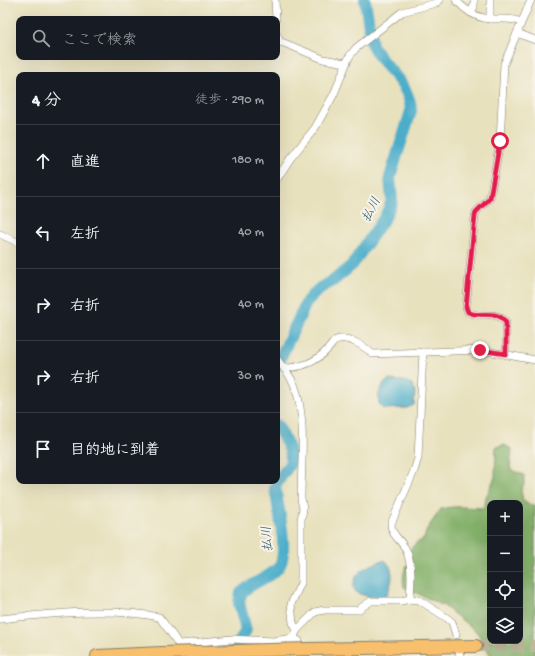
<!DOCTYPE html>
<html lang="ja">
<meta charset="utf-8">
<style>
:root{--surface:#171b24;--page:#242831;--text:#f1f3f6;--muted:#9ea1a6;--line:#363941}
body{margin:0;font-family:"Gochi Hand","Klee One",sans-serif;background:var(--page);color:var(--text)}
.controls{position:absolute;right:12px;bottom:12px;display:grid;overflow:hidden;border-radius:8px;box-shadow:0 4px 16px #0002}
.controls button{width:36px;height:36px;display:grid;place-items:center;padding:0;border:0;border-bottom:1px solid var(--line);background:var(--surface);color:var(--text);font:20px sans-serif}
.stop{position:absolute;width:12px;height:12px;margin:-9px;border:3px solid #e11d48;border-radius:50%;background:#fff}
.stop.end{background:#e11d48;border-color:#fff;box-shadow:0 1px 4px #0008}
.list{margin:0;padding:0;list-style:none}
h2{display:flex;justify-content:space-between;align-items:center;height:52px;margin:0;padding:0 16px;font-size:17px}
h2 small{font-size:13px;font-weight:400;color:var(--muted)}
.list li{display:grid;grid-template-columns:26px 1fr auto;gap:12px;align-items:center;box-sizing:border-box;height:72px;padding:0 16px;border-top:1px solid var(--line)}
.list b{display:block;font-size:15px;white-space:nowrap}
.list em{font-size:13px;font-style:normal;color:var(--muted)}
.icon{flex:none;width:22px;height:22px;fill:none;stroke:currentColor;stroke-width:2;stroke-linecap:round;stroke-linejoin:round}
.map{position:relative;flex:none;width:535px;height:656px;overflow:hidden}
.search{position:absolute;background:var(--surface);box-shadow:0 4px 16px #0002;left:16px;top:16px;width:264px;height:44px;display:flex;align-items:center;gap:10px;box-sizing:border-box;padding:0 14px;border-radius:8px;color:var(--muted);font-size:15px}
.panel{position:absolute;background:var(--surface);box-shadow:0 4px 16px #0002;left:16px;top:72px;width:264px;height:412px;border-radius:8px}
.map>svg:first-child{display:block}
</style>
<div class="map">
<svg width="535" height="656" viewBox="0 0 535 656">
<rect width="100%" height="100%" fill="#f7f3e8"/>
<filter id="ink" filterUnits="userSpaceOnUse"><feTurbulence type="fractalNoise" baseFrequency=".025" numOctaves="2"/><feDisplacementMap in="SourceGraphic" scale="8" xChannelSelector="R" yChannelSelector="G"/><feConvolveMatrix kernelMatrix="1 2 1 2 8 2 1 2 1" color-interpolation-filters="sRGB"/></filter>
<filter id="wash" filterUnits="userSpaceOnUse"><feTurbulence type="fractalNoise" baseFrequency=".012" numOctaves="4" result="noise"/><feDisplacementMap in="SourceGraphic" scale="16" xChannelSelector="R" yChannelSelector="G"/><feGaussianBlur stdDeviation="0.9" result="paint"/><feColorMatrix in="noise" values="0 0 0 0 0 0 0 0 0 0 0 0 0 0 0 0 0 1.4 0 .05"/><feComposite in="paint" operator="in"/></filter>
<g filter="url(#wash)">
<rect width="100%" height="100%" fill="#e8e1bd"/>
<path fill="#84b16a" stroke="#506643" fill-rule="evenodd" d="M504,445L512,449L510,469L524,475V484L521,490L523,501L528,504L535,505V656H491L477,632L444,606L404,587C402,575 404,569 411,559L410,550L416,543L424,539L427,529L441,509C453,505 470,508 484,508L486,497L495,477L496,447ZM490,503H520V641H490Z"/>
<g fill="#4badca" stroke="#346473">
<path d="M388,380L405,381L412,384L415,392L414,405L407,408L383,409C374,400 380,387 388,380Z"/>
<path d="M385,560C396,571 392,584 386,596L370,597L357,593L353,587C356,568 369,566 385,560Z"/>
</g>
<g fill="none" stroke-linecap="round" stroke-linejoin="round">
<g stroke="#4badca" stroke-width="12">
<path d="M277,365L307,301L320,288L333,281L352,265L385,217L392,201L390,177L411,111C410,82 384,70 372,45L365,0"/>
<path d="M232,656L246,630L239,603L241,593C251,583 267,579 277,569C291,557 277,504 275,487C279,478 284,473 289,465C296,454 282,436 277,425"/>
</g>
</g>
</g>
<g filter="url(#ink)">
<g fill="none" stroke-linecap="round" stroke-linejoin="round">
<polyline stroke="#bfba9d" stroke-width="12" stroke-dasharray="12 6" stroke-linecap="butt" points="476,646 535,646"/>
<defs>
<g id="street">
<polyline points="275,0 276,19"/>
<path d="M456,0C463,8 473,16 484,18C497,21 509,16 521,22"/>
<polyline points="490,0 490,19"/>
<polyline points="470,12 474,7 474,0"/>
<polyline points="517,33 535,40"/>
<polyline points="277,35 280,42 284,43 323,59 346,63"/>
<polyline points="277,179 290,159 315,128 334,94 349,57 356,48 402,12 436,3 440,0"/>
<polyline points="0,234 19,243"/>
<path d="M506,354V323L504,320C494,310 479,319 468,312L466,307L475,216L476,212L490,198L500,141L504,64L531,0"/>
<path d="M277,359C283,367 290,375 294,384C307,416 301,463 301,498L303,509L301,520V583L291,604L293,623L297,630L285,656"/>
<path d="M284,368C301,368 316,362 328,349C331,346 333,342 336,340C347,335 366,347 372,354L481,350L535,360"/>
<path d="M410,599C411,582 413,563 405,548C400,539 391,535 391,524L414,471L418,458L423,352"/>
<path d="M0,619C48,614 112,607 159,617C168,629 179,642 183,656"/>
<polyline points="297,630 315,612 324,610 358,610 371,601 401,601 410,599 419,600 447,618 452,622 456,635"/>
<polyline points="180,644 232,639 273,641 294,638 299,641 300,656"/>
<polyline points="459,651 460,656"/>
</g>
<g id="highway">
<polyline points="308,649 476,646"/>
<polyline points="97,656 162,653"/>
</g>
</defs>
<use href="#street" stroke="#827e6c" stroke-width="8"/>
<use href="#highway" stroke="#827e6c" stroke-width="14"/>
<use href="#street" stroke="#fff" stroke-width="7"/>
<use href="#highway" stroke="#f8bf6c" stroke-width="12"/>
<defs>
<polyline id="highway-bridge" points="162,653 308,649"/>
</defs>
<use href="#highway-bridge" stroke="#827e6c" stroke-width="14" stroke-linecap="butt"/>
<use href="#highway-bridge" stroke="#f8bf6c" stroke-width="12"/>
</g>
</g>
<g fill="none" stroke-linecap="round" stroke-linejoin="round" filter="url(#ink)">
<path stroke="#e11d48" stroke-width="5" d="M480,350L506,354V323C498,308 479,319 468,312L466,307L475,216L476,212L490,198L500,141"/>
</g>
<g text-anchor="middle" stroke-width="4" stroke-linejoin="round" paint-order="stroke">
<g font-size="13" font-style="italic" fill="#315d6a" stroke="#f7f3e8">
<text transform="translate(370 209) rotate(-63)" y="5">払川</text>
<text transform="translate(266 539) rotate(-95)" y="5">払川</text>
</g>
</g>
</svg>
<div class="controls">
<button>+</button>
<button>−</button>
<button><svg class="icon" aria-label="locate" viewBox="0 0 24 24"><circle cx="12" cy="12" r="6"/><path d="M12 2v4M12 18v4M2 12h4M18 12h4"/></svg></button>
<button><svg class="icon" aria-label="layers" viewBox="0 0 24 24"><path d="M12 4l9 5-9 5-9-5zM3 14l9 5 9-5"/></svg></button>
</div>
<div class="stop" style="left:500px;top:141px"></div>
<div class="stop end" style="left:480px;top:350px"></div>
<div class="search"><svg class="icon" aria-label="search" viewBox="0 0 24 24"><circle cx="10" cy="10" r="6"/><path d="M15 15l6 6"/></svg>ここで検索</div>
<section class="panel">
<h2>4 分<small>徒歩 · 290 m</small></h2>
<ul class="list">
<li><svg class="icon" aria-label="ahead" viewBox="0 0 24 24"><path d="M12 20V5M6 11l6-6 6 6"/></svg><div><b>直進</b></div><em>180 m</em></li>
<li><svg class="icon" aria-label="left" viewBox="0 0 24 24"><path d="M17 20v-9H6M10 6l-5 5 5 5"/></svg><div><b>左折</b></div><em>40 m</em></li>
<li><svg class="icon" aria-label="right" viewBox="0 0 24 24"><path d="M7 20v-9h11M14 6l5 5-5 5"/></svg><div><b>右折</b></div><em>40 m</em></li>
<li><svg class="icon" aria-label="right" viewBox="0 0 24 24"><path d="M7 20v-9h11M14 6l5 5-5 5"/></svg><div><b>右折</b></div><em>30 m</em></li>
<li><svg class="icon" aria-label="arrive" viewBox="0 0 24 24"><path d="M6 21V4h12l-3 4 3 4H6"/></svg><div><b>目的地に到着</b></div></li>
</ul>
</section>
</div>
